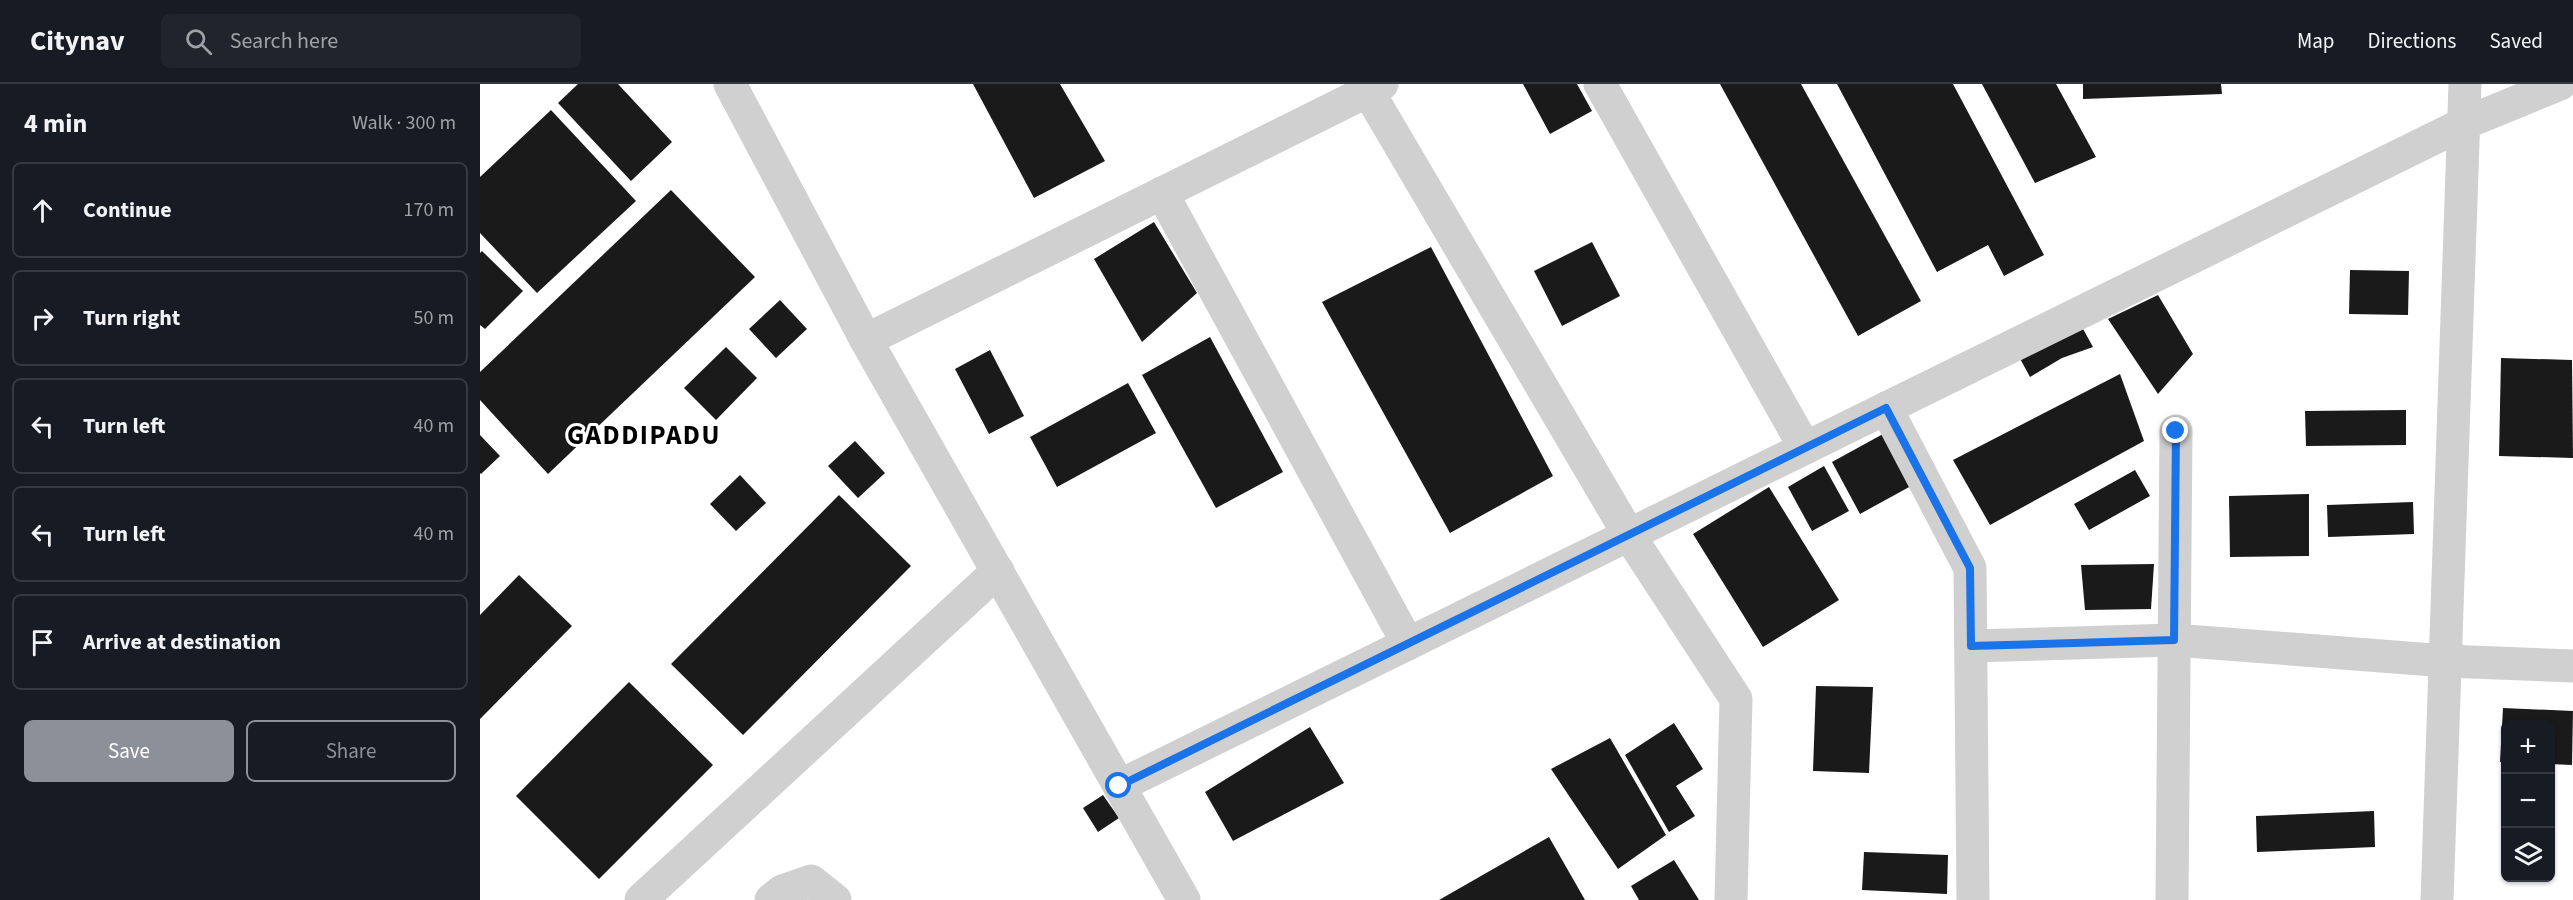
<!DOCTYPE html>
<meta charset="utf-8">
<style>
:root{--surface:#171b24;--page:#20242c;--text:#f1f3f6;--muted:#9ea1a6;--line:#363941;--accent:#8c9099}
body{margin:0;font-family:"Source Sans 3",sans-serif;background:var(--page);color:var(--text)}
.controls{position:absolute;right:18px;bottom:18px;display:grid;overflow:hidden;border-radius:9px;box-shadow:0 2px 4px #0004}
.controls button{width:54px;height:54px;display:grid;place-items:center;padding:0;border:0;border-bottom:2px solid var(--line);background:var(--surface);color:var(--text);font:30px sans-serif}
.stop{position:absolute;width:18px;height:18px;margin:-14px;border:4px solid #1a73e8;border-radius:50%;background:#fff}
.stop.end{background:#1a73e8;border-color:#fff;box-shadow:0 2px 6px #0008}
.list{margin:0;padding:0;list-style:none}
h2{display:flex;justify-content:space-between;align-items:center;height:78px;margin:0;padding:0 24px;font-size:26px}
h2 small{font-size:20px;font-weight:400;color:var(--muted)}
.list li{display:grid;grid-template-columns:39px 1fr auto;gap:18px;align-items:center;box-sizing:border-box;height:96px;margin:0 12px 12px;padding:0 12px;border:2px solid var(--line);border-radius:9px}
.list b{display:block;font-size:22px;white-space:nowrap}
.list em{font-size:20px;font-style:normal;color:var(--muted)}
.actions{display:flex;gap:12px;padding:18px 24px}
.actions a{flex:1;padding:14px 0;border:2px solid var(--accent);border-radius:9px;text-align:center;font-size:21px;color:var(--accent)}
.actions .main{background:var(--accent);color:#fff}
.icon{flex:none;width:33px;height:33px;fill:none;stroke:currentColor;stroke-width:2;stroke-linecap:round;stroke-linejoin:round}
.map{position:relative;flex:none;width:2093px;height:816px;overflow:hidden}
header{display:flex;align-items:center;gap:36px;box-sizing:border-box;height:84px;padding:0 30px;background:var(--surface);border-bottom:2px solid var(--line)}
header strong{font-size:28px}
nav{display:flex;gap:33px;margin-inline-start:auto;font-size:21px}
.search{width:420px;height:54px;background:var(--page);display:flex;align-items:center;gap:15px;box-sizing:border-box;padding:0 21px;border-radius:9px;color:var(--muted);font-size:22px}
main{display:flex}
aside{flex:1;background:var(--surface)}
.map>svg:first-child{display:block}
</style>
<header>
<strong>Citynav</strong>
<div class="search"><svg class="icon" aria-label="search" viewBox="0 0 24 24"><circle cx="10" cy="10" r="6"/><path d="M15 15l6 6"/></svg>Search here</div>
<nav><a>Map</a><a>Directions</a><a>Saved</a></nav>
</header>
<main>
<aside>
<h2>4 min<small>Walk · 300 m</small></h2>
<ul class="list">
<li><svg class="icon" aria-label="ahead" viewBox="0 0 24 24"><path d="M12 20V5M6 11l6-6 6 6"/></svg><div><b>Continue</b></div><em>170 m</em></li>
<li><svg class="icon" aria-label="right" viewBox="0 0 24 24"><path d="M7 20v-9h11M14 6l5 5-5 5"/></svg><div><b>Turn right</b></div><em>50 m</em></li>
<li><svg class="icon" aria-label="left" viewBox="0 0 24 24"><path d="M17 20v-9H6M10 6l-5 5 5 5"/></svg><div><b>Turn left</b></div><em>40 m</em></li>
<li><svg class="icon" aria-label="left" viewBox="0 0 24 24"><path d="M17 20v-9H6M10 6l-5 5 5 5"/></svg><div><b>Turn left</b></div><em>40 m</em></li>
<li><svg class="icon" aria-label="arrive" viewBox="0 0 24 24"><path d="M6 21V4h12l-3 4 3 4H6"/></svg><div><b>Arrive at destination</b></div></li>
</ul>
<div class="actions"><a class="main">Save</a><a>Share</a></div>
</aside>
<div class="map">
<svg width="2093" height="816" viewBox="0 0 2093 816">
<rect width="100%" height="100%" fill="#fff"/>
<g fill="#1a1a1a">
<polygon points="98,0 138,0 192,58 151,97 78,19"/>
<polygon points="493,0 580,0 625,77 554,114"/>
<polygon points="1043,0 1097,0 1112,27 1070,50"/>
<polygon points="1240,0 1321,0 1441,217 1378,252"/>
<polygon points="1357,0 1473,0 1564,171 1524,192 1508,161 1457,188"/>
<polygon points="1502,0 1576,0 1616,73 1555,99"/>
<polygon points="1603,0 1741,0 1742,10 1603,15"/>
<polygon points="71,26 156,117 57,209 0,149 0,93"/>
<polygon points="191,106 275,193 68,390 0,316 0,288"/>
<polygon points="674,138 717,209 662,258 614,175"/>
<polygon points="1112,158 1140,212 1082,242 1054,187"/>
<polygon points="951,163 1073,392 970,449 842,218"/>
<polygon points="2,167 43,207 5,245 0,241 0,169"/>
<polygon points="1870,186 1929,187 1928,231 1869,230"/>
<polygon points="1678,211 1713,270 1678,310 1628,235"/>
<polygon points="300,216 327,245 296,274 269,245"/>
<polygon points="1597,234 1613,263 1582,274 1550,293 1537,269"/>
<polygon points="730,253 803,388 736,424 662,291"/>
<polygon points="246,263 277,294 236,336 204,304"/>
<polygon points="510,266 544,332 509,350 475,285"/>
<polygon points="2021,274 2092,276 2093,374 2019,372"/>
<polygon points="1640,290 1664,357 1510,441 1473,376"/>
<polygon points="648,299 676,349 577,403 550,353"/>
<polygon points="1926,326 1926,361 1826,362 1825,327"/>
<polygon points="1403,350 1431,402 1380,430 1352,378"/>
<polygon points="0,351 20,372 1,390 0,389"/>
<polygon points="375,357 405,389 378,414 348,382"/>
<polygon points="1344,382 1369,427 1332,447 1308,403"/>
<polygon points="1655,386 1670,412 1609,446 1594,420"/>
<polygon points="260,391 286,419 256,447 230,420"/>
<polygon points="1289,403 1359,516 1283,563 1213,450"/>
<polygon points="1829,410 1829,472 1750,473 1749,412"/>
<polygon points="359,411 431,482 263,651 191,580"/>
<polygon points="1933,418 1934,450 1848,453 1847,421"/>
<polygon points="1674,480 1671,525 1605,526 1601,481"/>
<polygon points="39,491 92,542 0,635 0,531"/>
<polygon points="149,598 233,681 119,795 36,712"/>
<polygon points="1336,602 1393,603 1389,689 1333,687"/>
<polygon points="2023,624 2093,627 2092,681 2070,680 2070,640 2026,640 2026,678 2020,678"/>
<polygon points="1194,639 1223,685 1196,702 1215,732 1189,748 1145,671"/>
<polygon points="830,643 864,699 753,757 725,708"/>
<polygon points="1130,654 1186,751 1138,785 1071,685"/>
<polygon points="623,711 639,734 618,748 603,724"/>
<polygon points="1894,727 1895,763 1777,768 1776,732"/>
<polygon points="1069,753 1105,816 959,816"/>
<polygon points="1384,768 1468,771 1467,810 1382,806"/>
<polygon points="1194,776 1219,816 1159,816 1151,802"/>
</g>
<g fill="none" stroke-linecap="round" stroke-linejoin="round">
<g stroke="#d0d0d0" stroke-width="33">
<polyline points="250,0 386,256 704,816"/>
<polyline points="1120,0 1325,364"/>
<polyline points="888,7 1149,451 1256,615 1251,816"/>
<polyline points="682,109 928,560"/>
<polyline points="386,256 902,0"/>
<polyline points="1406,324 1490,484 1493,816"/>
<polyline points="1491,562 1694,556 1966,577 2093,582"/>
<polyline points="639,702 1985,39 2080,0"/>
<polyline points="161,816 518,487"/>
<polyline points="291,816 302,807 331,797 355,816"/>
<polyline points="1692,816 1696,347"/>
<polyline points="1957,816 1985,0"/>
</g>
</g>
<g fill="none" stroke-linecap="round" stroke-linejoin="round">
<polyline stroke="#1a73e8" stroke-width="8" points="639,702 1406,324 1490,484 1491,562 1694,556 1696,347"/>
</g>
<g text-anchor="middle" stroke-width="6" stroke-linejoin="round" paint-order="stroke">
<g font-size="27" font-weight="bold" letter-spacing="1.5" fill="#000" stroke="#fff">
<text x="164" y="360">GADDIPADU</text>
</g>
</g>
</svg>
<div class="controls">
<button>+</button>
<button>−</button>
<button><svg class="icon" aria-label="layers" viewBox="0 0 24 24"><path d="M12 4l9 5-9 5-9-5zM3 14l9 5 9-5"/></svg></button>
</div>
<div class="stop" style="left:639px;top:702px"></div>
<div class="stop end" style="left:1696px;top:347px"></div>
</div>
</main>
